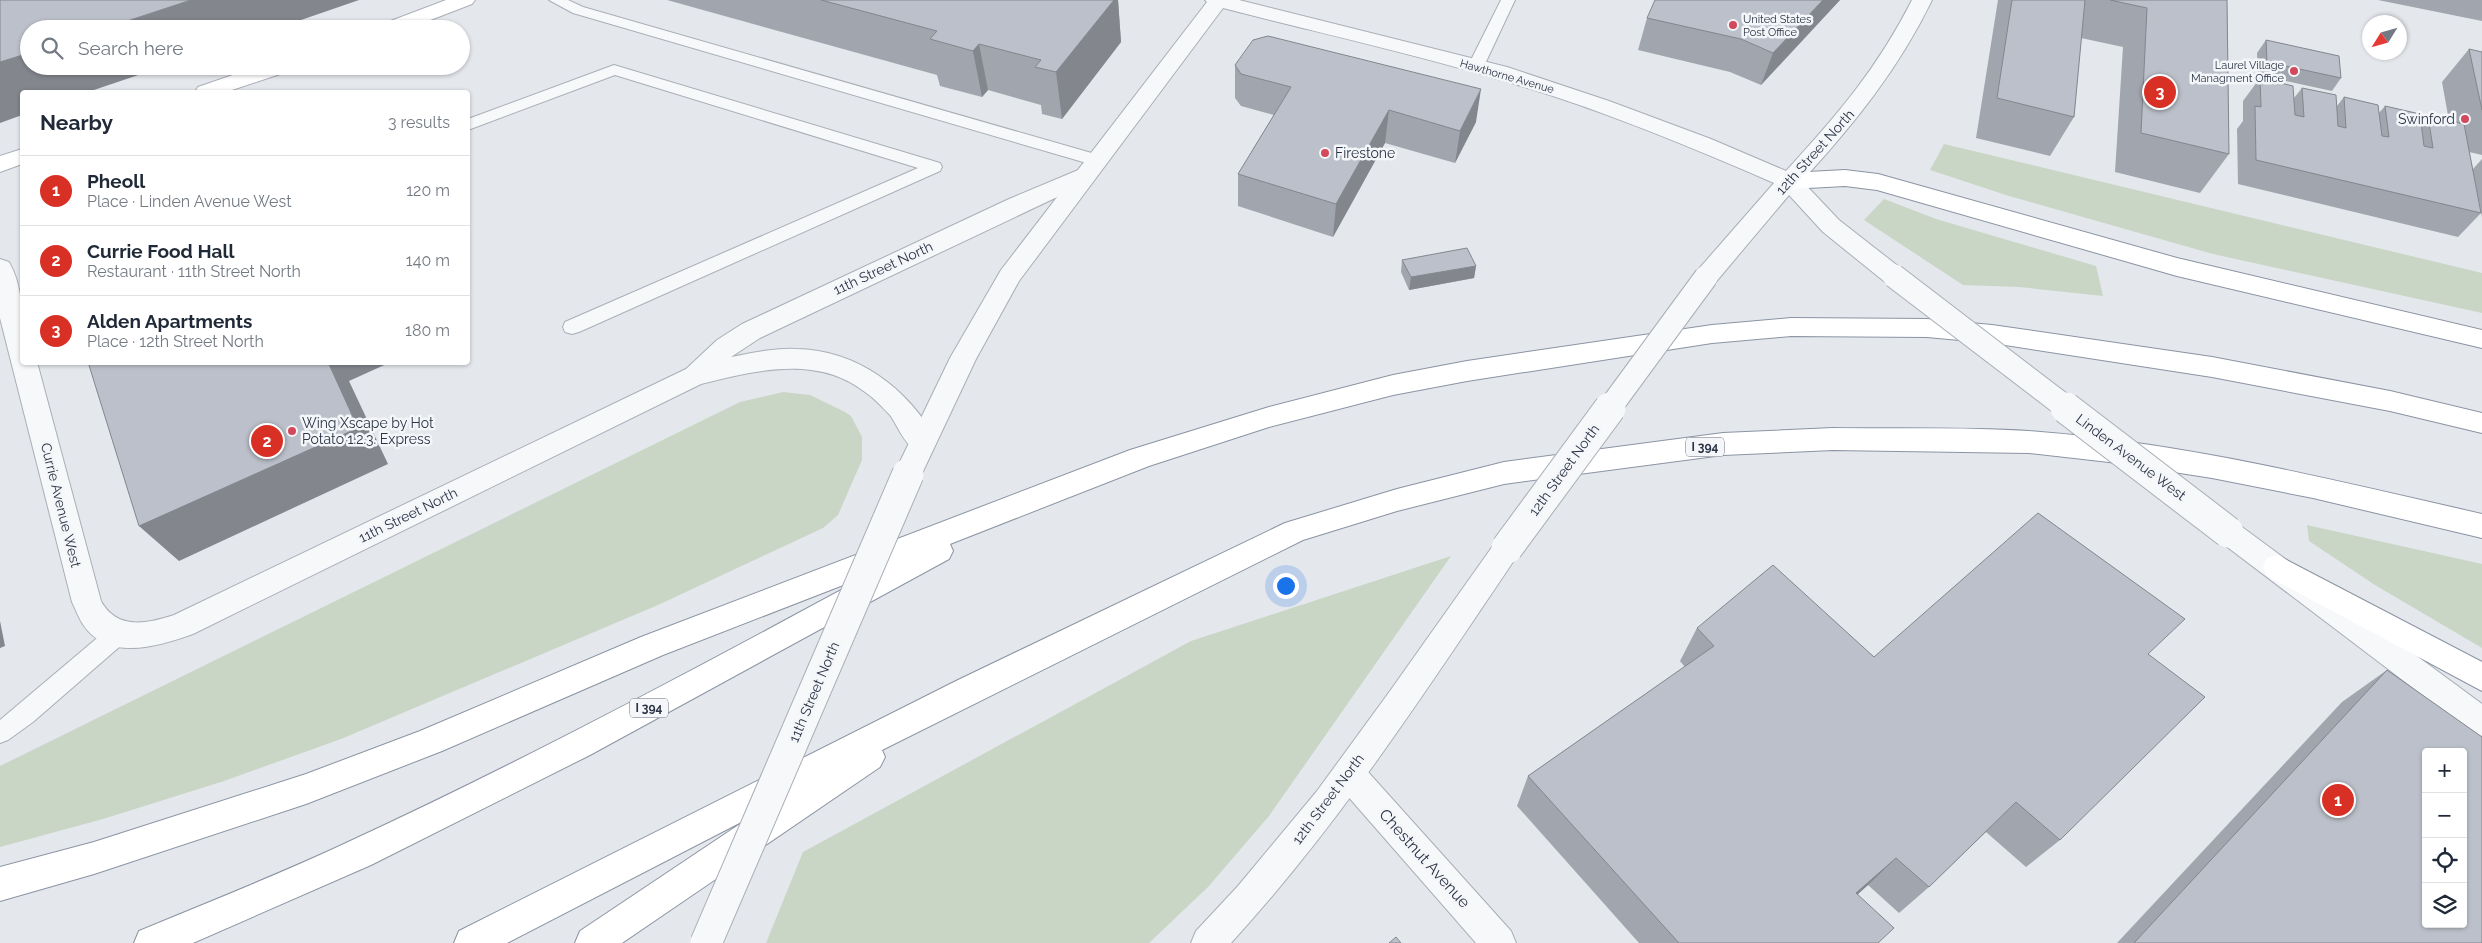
<!DOCTYPE html>
<meta charset="utf-8">
<style>
:root{--surface:#fff;--page:#f6f6f7;--text:#1f2937;--muted:#747a83;--line:#e0e1e3;--accent:#d93025}
body{margin:0;font-family:Raleway,sans-serif;background:var(--page);color:var(--text)}
.controls{position:absolute;right:15px;bottom:15px;display:grid;overflow:hidden;border-radius:5px;box-shadow:0 1px 4px #0004}
.controls button{width:45px;height:45px;display:grid;place-items:center;padding:0;border:0;border-bottom:1px solid var(--line);background:var(--surface);color:var(--text);font:25px sans-serif}
.compass{position:absolute;left:2362px;top:15px;width:45px;height:45px;border-radius:50%;background:var(--surface);box-shadow:0 1px 4px #0004;rotate:233deg}
.you{position:absolute;left:1285px;top:585px;width:18px;height:18px;margin:-12px;border:4px solid #fff;border-radius:50%;background:#1a73e8;box-shadow:0 0 0 8px #1a73e833}
.badge{display:grid;place-items:center;width:32px;height:32px;border-radius:50%;background:var(--accent);color:#fff;font-size:16px;font-weight:700}
.pin{position:absolute;translate:-50% -50%;border:2px solid #fff;box-shadow:0 1px 5px #0006}
.list{margin:0;padding:0;list-style:none}
h2{display:flex;justify-content:space-between;align-items:center;height:65px;margin:0;padding:0 20px;font-size:21px}
h2 small{font-size:16px;font-weight:400;color:var(--muted)}
.list li{display:grid;grid-template-columns:32px 1fr auto;gap:15px;align-items:center;box-sizing:border-box;height:70px;padding:0 20px;border-top:1px solid var(--line)}
.list b{display:block;font-size:19px;white-space:nowrap}
.list p{margin:0;font-size:16px;white-space:nowrap;color:var(--muted)}
.list em{font-size:16px;font-style:normal;color:var(--muted)}
.icon{flex:none;width:28px;height:28px;fill:none;stroke:currentColor;stroke-width:2;stroke-linecap:round;stroke-linejoin:round}
.map{position:relative;flex:none;width:2482px;height:943px;overflow:hidden}
.search{position:absolute;background:var(--surface);box-shadow:0 1px 4px #0004;left:20px;top:20px;width:450px;height:55px;display:flex;align-items:center;gap:12px;box-sizing:border-box;padding:0 18px;border-radius:28px;color:var(--muted);font-size:19px}
.panel{position:absolute;background:var(--surface);box-shadow:0 1px 4px #0004;left:20px;top:90px;width:450px;height:275px;border-radius:5px}
.map>svg:first-child{display:block}
</style>
<div class="map">
<svg width="2482" height="943" viewBox="0 0 2482 943">
<rect width="100%" height="100%" fill="#e4e7ec"/>
<g fill="#c9d6c5">
<polygon points="1944,144 2482,273 2482,313 2213,254 2009,196 1930,170"/>
<polygon points="1884,199 1936,219 2096,266 2103,296 2019,287 1963,285 1864,220"/>
<polygon points="783,392 810,395 845,412 851,416 862,437 862,460 838,515 823,528 658,605 341,739 224,781 103,819 0,847 0,766 740,402"/>
<polygon points="2307,525 2482,564 2482,648 2375,585 2309,541"/>
<polygon points="1451,556 1269,816 1208,887 1149,943 766,943 803,852 1191,641"/>
</g>
<g fill="none" stroke-linecap="round" stroke-linejoin="round">
<defs>
<g id="service">
<polygon points="549,0 568,0 583,7 1102,156 1104,160 1102,164 1090,164 573,13"/>
<polygon points="1501,0 1515,0 1484,66 1476,71 1471,69 1468,66"/>
<polygon points="614,65 940,163 942,167 940,171 579,332 572,334 565,332 563,327 565,322 918,168 615,75 468,130 468,119"/>
<polygon points="117,625 125,628 128,635 125,642 33,722 8,740 0,743 0,720 109,628"/>
</g>
<g id="minor">
<path d="M1083,168L1091,171L1094,176L1091,181L760,338L731,357C752,353 774,348 796,349C857,350 908,388 937,441L933,449C926,451 921,453 914,449C904,443 897,425 890,415C882,407 874,398 865,392C816,354 755,371 701,384L193,634C159,646 110,662 84,626C79,619 76,610 72,602L0,318V259L9,262C26,291 22,330 22,362H37L101,601C117,630 147,624 174,615L686,369L717,340L742,324L1009,199Z"/>
<polygon points="1349,759 1360,763 1511,931 1516,943 1476,943 1338,785 1333,774 1338,763"/>
</g>
<g id="tertiary">
<path d="M1205,0H1239L1507,67L1609,101L1711,139L1786,171C1838,114 1877,69 1912,0H1932C1898,70 1854,124 1802,181L1839,220L1903,270L1906,276L1903,282L1894,285L1885,282L1823,232L1789,195L1715,283L1706,286L1697,283L1694,277L1697,271L1774,183C1682,143 1587,104 1491,77C1402,51 1312,31 1223,8L1019,281L976,359L918,482L908,485L898,482L894,474L950,358L1001,270L1207,2Z"/>
<polygon points="2228,520 2238,524 2482,704 2482,736 2471,732 2218,540 2214,532 2218,524"/>
<path d="M1507,536L1517,540L1521,548L1517,556C1427,689 1340,824 1231,943H1191L1196,931L1238,886L1317,791L1390,691L1497,540Z"/>
</g>
<g id="secondary">
<polygon points="446,0 475,0 472,4 407,29 377,29 380,25"/>
<polygon points="259,66 291,66 289,71 226,92 195,92 198,87"/>
<polygon points="22,149 22,164 0,172 0,156"/>
</g>
<g id="motorway">
<polygon points="1845,170 1878,174 2177,258 2482,330 2482,348 2177,276 1877,190 1845,186 1789,189 1781,186 1777,181 1781,176 1789,173"/>
<path d="M1791,318L1927,319L1992,325L2212,357L2390,391L2482,413V433L2390,411L2212,377L1992,343L1927,337L1791,336L1712,343L1467,381L1393,395L1269,427L1149,466L950,544L953,551L949,559L590,755L371,865L193,943H134L139,931C208,902 278,875 346,843C524,761 697,668 869,575L663,655L442,751L306,804L94,874L0,901V867L94,842L306,774L420,731L641,637L1130,450L1269,407L1393,375L1467,361L1712,325Z"/>
<path d="M1833,428C1898,429 1964,427 2029,431C2182,442 2333,480 2482,514V538L2313,498L2212,478L2109,462L2029,453L1833,450L1723,455L1504,484L1397,511L1303,540L882,750L885,757L880,767L622,943H575L580,931L749,818L507,943H454L459,931L956,681L1285,523L1397,489L1504,462L1723,433Z"/>
<polygon points="2277,555 2482,662 2482,691 2267,576 2263,567 2267,558"/>
</g>
</defs>
<use href="#service" stroke="#a9aeb7" stroke-width="2"/>
<use href="#minor" stroke="#a9aeb7" stroke-width="2"/>
<use href="#tertiary" stroke="#a9aeb7" stroke-width="2"/>
<use href="#secondary" stroke="#a9aeb7" stroke-width="2"/>
<use href="#motorway" stroke="#8b94a3" stroke-width="2"/>
<use href="#service" fill="#f7f8fa" fill-rule="evenodd"/>
<use href="#minor" fill="#f7f8fa" fill-rule="evenodd"/>
<use href="#tertiary" fill="#f7f8fa" fill-rule="evenodd"/>
<use href="#secondary" fill="#fff" fill-rule="evenodd"/>
<use href="#motorway" fill="#fff" fill-rule="evenodd"/>
<defs>
<g id="tertiary-bridge-far1">
<polyline points="1894,276 2068,409"/>
<polyline points="1609,409 1706,277"/>
</g>
<g id="tertiary-bridge">
<polyline points="2066,408 2228,532"/>
<polyline points="1507,548 1610,408"/>
<polyline points="706,943 908,474"/>
</g>
</defs>
<use href="#tertiary-bridge-far1" stroke="#a9aeb7" stroke-width="25" stroke-linecap="butt"/>
<use href="#tertiary-bridge" stroke="#a9aeb7" stroke-width="33" stroke-linecap="butt"/>
<use href="#tertiary-bridge-far1" stroke="#f7f8fa" stroke-width="23"/>
<use href="#tertiary-bridge" stroke="#f7f8fa" stroke-width="31"/>
</g>
<g fill="#a1a5ae">
<polygon points="667,0 1118,0 1121,42 1062,119 1042,114 1041,105 988,90 982,97 940,86 937,75"/>
<polygon points="1840,0 1761,85 1730,72 1638,50 1647,18"/>
<polygon points="1998,0 2227,0 2229,154 2200,193 2115,172 2123,47 2081,38 2074,117 2050,156 1976,138"/>
<polygon points="2378,0 2482,0 2482,21"/>
<polygon points="2266,40 2341,78 2332,91 2258,75 2257,53"/>
<polygon points="2469,49 2482,52 2482,155 2469,152 2473,169 2482,159 2482,217 2474,176 2481,213 2458,237 2238,184 2237,129 2243,121 2243,101 2260,78 2294,98 2302,88 2337,106 2344,97 2379,113 2385,106 2421,125 2428,116 2449,121 2442,82"/>
<polygon points="1235,65 1476,122 1455,163 1385,143 1333,237 1238,206 1238,174 1274,115 1241,106 1235,98"/>
<polygon points="1402,260 1476,266 1474,278 1409,290 1401,272"/>
<polygon points="1697,628 1874,657 2148,654 2060,840 2026,867 1986,832 1929,887 1899,913 1868,885 1858,894 1878,943 1639,943 1517,806 1528,776 1685,667 1680,661"/>
<polygon points="2387,670 2482,943 2117,943 2342,702"/>
</g>
<g fill="#83868d">
<polygon points="191,0 359,0 275,29 103,29"/>
<polygon points="1114,0 1118,0 1121,42 1062,119 1056,72"/>
<polygon points="1823,0 1840,0 1761,85 1773,53"/>
<polygon points="979,44 988,90 982,97 973,51"/>
<polygon points="29,53 29,66 165,66 88,92 22,92 22,115 0,123 0,62"/>
<polygon points="1481,89 1476,122 1455,163 1460,131"/>
<polygon points="1389,110 1385,143 1333,237 1336,204"/>
<polygon points="1476,266 1474,278 1409,290 1411,277"/>
<polygon points="328,362 391,362 349,381 388,464 179,561 139,526"/>
<polygon points="0,621 5,646 0,648"/>
<polygon points="1896,858 1868,885 1830,919 1856,893"/>
</g>
<g fill="#bbc0ca" stroke="#83868d" fill-rule="evenodd">
<polygon points="0,0 191,0 103,29 29,29 29,53 0,62"/>
<polygon points="821,0 1114,0 1056,72 1035,67 1041,60 979,44 973,51 930,39 937,31"/>
<polygon points="1655,0 1823,0 1773,53 1741,39 1647,18"/>
<polygon points="2012,0 2085,0 2074,117 1997,98"/>
<polygon points="2110,0 2227,0 2229,154 2141,133 2147,8"/>
<polygon points="1268,36 1481,89 1460,131 1389,110 1336,204 1238,174 1291,87 1241,74 1235,65 1253,40"/>
<polygon points="2266,40 2339,56 2341,78 2267,62"/>
<polygon points="2469,49 2482,52 2482,110"/>
<polygon points="2260,78 2293,86 2295,115 2304,117 2302,88 2336,95 2338,126 2346,128 2344,97 2378,105 2382,136 2389,137 2385,106 2420,114 2424,146 2433,148 2428,116 2464,124 2481,213 2256,160 2255,106 2261,107"/>
<polygon points="1467,248 1476,266 1411,277 1402,260"/>
<polygon points="88,362 328,362 358,428 139,526"/>
<polygon points="2038,513 2185,619 2148,654 2205,697 2060,840 2016,802 1929,887 1896,858 1856,893 1894,928 1878,943 1679,943 1528,776 1714,646 1697,628 1773,565 1874,657"/>
<path d="M2387,670L2482,737V943H2134ZM2426,752H2463V924H2426Z"/>
<polygon points="1396,937 1401,943 1389,943"/>
</g>
<g fill="#d1495b" stroke="#f4f6f9" stroke-width="2">
<circle cx="1733" cy="25" r="5"/>
<circle cx="2294" cy="71" r="5"/>
<circle cx="2465" cy="119" r="5"/>
<circle cx="1325" cy="153" r="5"/>
<circle cx="292" cy="431" r="5"/>
</g>
<g text-anchor="middle" stroke-width="5" stroke-linejoin="round" paint-order="stroke">
<g font-size="11" fill="#2b3445" stroke="#f4f6f9" text-anchor="start">
<text x="1743" y="23">United States<tspan x="1743" dy="13">Post Office</tspan></text>
<text x="2284" y="69" text-anchor="end">Laurel Village<tspan x="2284" dy="13">Managment Office</tspan></text>
</g>
<g font-size="11" fill="#2b3445" stroke="#f4f6f9">
<text transform="translate(1507 76) rotate(16)" y="4">Hawthorne Avenue</text>
</g>
<g fill="#f4f6f9" stroke="#676e7b" stroke-width="1">
<rect x="1686" y="437.5" width="38" height="19" rx="4"/>
<rect x="630" y="698.5" width="38" height="19" rx="4"/>
</g>
<g font-size="12" font-weight="bold" fill="#2b3445">
<text x="1705" y="451">I 394</text>
<text x="649" y="712">I 394</text>
</g>
<g font-size="14" fill="#2b3445" stroke="#f4f6f9" text-anchor="start">
<text x="2455" y="124" text-anchor="end">Swinford</text>
<text x="1335" y="158">Firestone</text>
<text x="302" y="428">Wing Xscape by Hot<tspan x="302" dy="16">Potato 1.2.3. Express</tspan></text>
</g>
<g font-size="14" fill="#2b3445" stroke="#f4f6f9">
<text transform="translate(1815 152) rotate(-48)" y="5">12th Street North</text>
<text transform="translate(883 268) rotate(-25)" y="5">11th Street North</text>
<text transform="translate(2131 457) rotate(37)" y="5">Linden Avenue West</text>
<text transform="translate(1564 470) rotate(-54)" y="5">12th Street North</text>
<text transform="translate(61 505) rotate(76)" y="5">Currie Avenue West</text>
<text transform="translate(408 515) rotate(-26)" y="5">11th Street North</text>
<text transform="translate(814 692) rotate(-67)" y="5">11th Street North</text>
<text transform="translate(1328 799) rotate(-53)" y="5">12th Street North</text>
</g>
<g font-size="16" fill="#2b3445" stroke="#f4f6f9">
<text transform="translate(1425 858) rotate(48)" y="6">Chestnut Avenue</text>
</g>
</g>
</svg>
<div class="controls">
<button>+</button>
<button>−</button>
<button><svg class="icon" aria-label="locate" viewBox="0 0 24 24"><circle cx="12" cy="12" r="6"/><path d="M12 2v4M12 18v4M2 12h4M18 12h4"/></svg></button>
<button><svg class="icon" aria-label="layers" viewBox="0 0 24 24"><path d="M12 4l9 5-9 5-9-5zM3 14l9 5 9-5"/></svg></button>
</div>
<svg class="compass" viewBox="-18 -18 36 36"><path d="M0-13l5 13h-10z" fill="#e53935"/><path d="M0 13l5-13h-10z" fill="#747a83"/></svg>
<div class="you"></div>
<div class="pin badge" style="left:2338px;top:800px">1</div>
<div class="pin badge" style="left:267px;top:441px">2</div>
<div class="pin badge" style="left:2160px;top:92px">3</div>
<div class="search"><svg class="icon" aria-label="search" viewBox="0 0 24 24"><circle cx="10" cy="10" r="6"/><path d="M15 15l6 6"/></svg>Search here</div>
<section class="panel">
<h2>Nearby<small>3 results</small></h2>
<ul class="list">
<li><span class="badge">1</span><div><b>Pheoll</b><p>Place · Linden Avenue West</p></div><em>120 m</em></li>
<li><span class="badge">2</span><div><b>Currie Food Hall</b><p>Restaurant · 11th Street North</p></div><em>140 m</em></li>
<li><span class="badge">3</span><div><b>Alden Apartments</b><p>Place · 12th Street North</p></div><em>180 m</em></li>
</ul>
</section>
</div>
